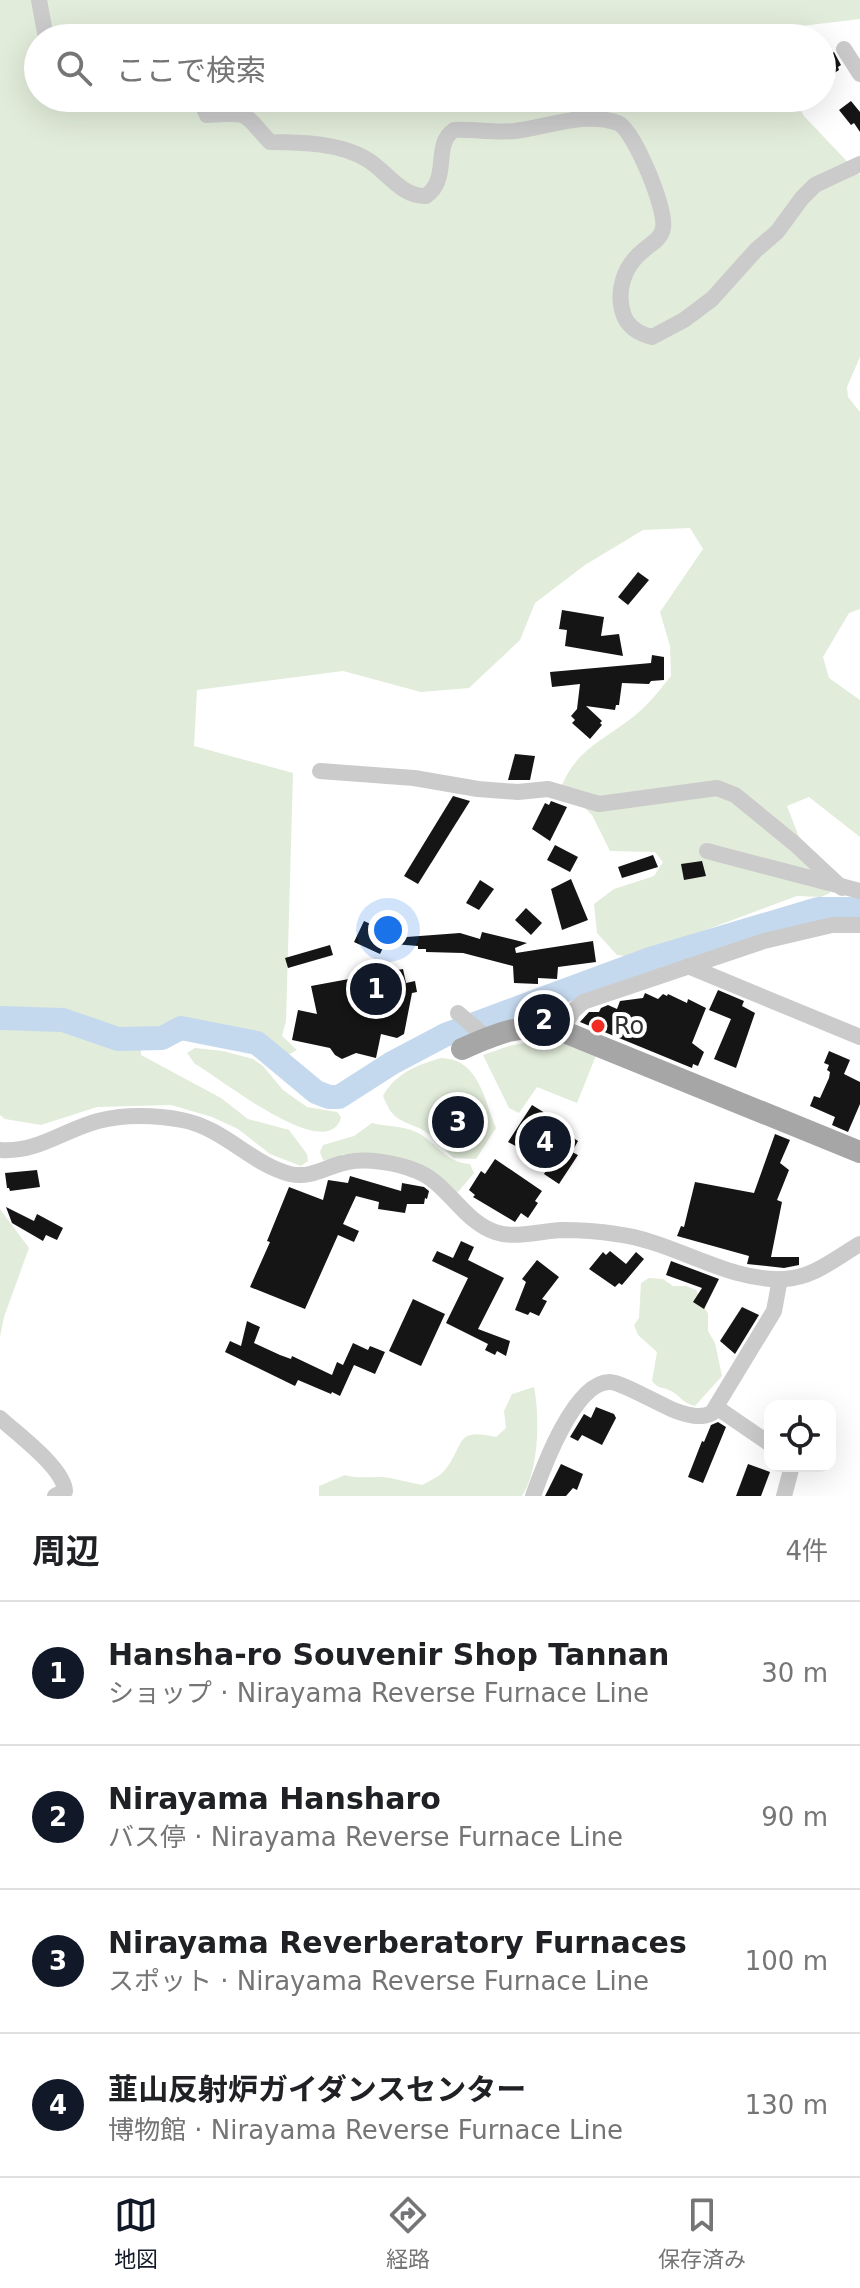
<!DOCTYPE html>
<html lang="ja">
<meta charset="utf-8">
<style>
:root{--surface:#fff;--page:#f2f2f2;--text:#202124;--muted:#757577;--line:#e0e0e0;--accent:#111827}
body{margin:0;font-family:"DejaVu Sans","Noto Sans JP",sans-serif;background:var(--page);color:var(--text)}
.controls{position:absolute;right:24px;bottom:24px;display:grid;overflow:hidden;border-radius:16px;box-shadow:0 8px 32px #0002}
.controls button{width:72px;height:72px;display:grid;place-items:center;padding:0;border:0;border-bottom:2px solid var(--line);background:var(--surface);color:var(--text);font:40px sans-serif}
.you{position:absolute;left:388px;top:930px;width:28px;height:28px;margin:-20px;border:6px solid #fff;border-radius:50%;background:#1a73e8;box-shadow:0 0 0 12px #1a73e833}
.badge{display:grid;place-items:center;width:52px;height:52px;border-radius:50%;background:var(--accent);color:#fff;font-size:26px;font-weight:700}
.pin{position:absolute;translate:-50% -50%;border:4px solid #fff;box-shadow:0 2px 8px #0006}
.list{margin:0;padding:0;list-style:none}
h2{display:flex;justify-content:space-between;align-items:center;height:104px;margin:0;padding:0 32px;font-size:34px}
h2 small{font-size:26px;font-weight:400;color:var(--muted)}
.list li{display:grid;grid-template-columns:52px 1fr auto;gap:24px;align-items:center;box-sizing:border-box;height:144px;padding:0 32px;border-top:2px solid var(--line)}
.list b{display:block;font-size:30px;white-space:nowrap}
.list p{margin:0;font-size:26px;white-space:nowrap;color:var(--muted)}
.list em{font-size:26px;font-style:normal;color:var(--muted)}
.icon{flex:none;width:44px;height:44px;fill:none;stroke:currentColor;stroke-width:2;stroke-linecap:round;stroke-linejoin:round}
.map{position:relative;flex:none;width:860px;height:1496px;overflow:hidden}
.search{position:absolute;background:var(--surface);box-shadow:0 8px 32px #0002;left:24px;right:24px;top:24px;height:88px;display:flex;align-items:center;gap:20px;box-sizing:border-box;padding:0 28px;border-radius:44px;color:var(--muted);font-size:30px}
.sheet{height:680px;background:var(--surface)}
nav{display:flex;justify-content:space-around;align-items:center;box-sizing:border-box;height:112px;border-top:2px solid var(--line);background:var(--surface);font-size:22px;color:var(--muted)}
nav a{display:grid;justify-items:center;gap:4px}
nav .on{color:var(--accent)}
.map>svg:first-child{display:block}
</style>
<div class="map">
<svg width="860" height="1496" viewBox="0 0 860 1496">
<rect width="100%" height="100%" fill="#fff"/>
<g fill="#e2ecda">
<path d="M0,0H860V19L801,26L797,38H38V98H794L804,116L860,175V357L847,387L848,397L860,412V609L849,613L823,657L829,678L860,700V837L809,797L787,806L799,837L822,871L830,893L821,897L797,896L633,957L617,955L597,933L594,904L614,889L654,876L663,862L655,852L610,851L592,815L562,785C577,749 604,740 633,717C648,705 659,691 671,676L670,646L660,612L703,549L690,528L643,530L585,565L535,603L520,640L469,688L421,692L343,671L197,690L194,746L293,773L286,1021L282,1036L297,1050L288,1055L255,1036L182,1021L141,1033V1055L221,1098L248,1119L289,1130L307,1154L308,1161L301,1166L270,1154L238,1129L212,1117L171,1105L97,1107L41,1125L5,1119L0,1115Z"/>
<polygon points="543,1039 555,1040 597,1053 577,1103 537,1087 519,1113 509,1108 483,1055 509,1046"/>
<path d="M195,1048L223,1051L253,1059L263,1066L283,1090L307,1107L337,1112L341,1117C329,1167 215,1074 195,1064L187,1053Z"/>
<path d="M441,1058C479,1059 484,1099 496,1128L476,1159L453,1158C443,1147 433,1135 419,1128C398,1119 392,1119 383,1096C396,1073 417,1065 441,1058Z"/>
<path d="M372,1123C387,1127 401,1125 416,1132C436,1141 445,1163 470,1164L474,1173L458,1192L363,1155L343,1154L336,1159L323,1160L320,1152L323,1145L354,1136Z"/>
<polygon points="0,1209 29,1248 4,1317 0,1337"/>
<path d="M649,1278L663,1279L673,1286H686L696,1290L708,1314V1331L715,1343L722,1376L695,1406C682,1403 681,1396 671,1391C662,1386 659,1390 652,1381L657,1352L638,1335L634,1325L639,1318L641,1283Z"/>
<path d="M534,1387C540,1416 539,1471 522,1496H319V1486L345,1475C361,1480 374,1475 390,1478C401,1480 411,1483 422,1485C429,1481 439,1477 444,1471C466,1445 453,1427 496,1437L506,1428L504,1411L512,1394Z"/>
</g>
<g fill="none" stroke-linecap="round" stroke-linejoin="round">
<polyline stroke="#c5d9ee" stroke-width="24" points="0,1018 63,1020 118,1039 162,1038 181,1028 257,1043 316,1092 329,1097 339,1097 392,1063 445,1035 650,959 818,909 860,909"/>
</g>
<g fill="#151515">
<polygon points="834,52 841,65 838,67 839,70 822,81 822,59"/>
<polygon points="851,101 860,112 860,132 854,123 851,125 839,110"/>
<polygon points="638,572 649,580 628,605 618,597"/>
<polygon points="562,610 604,617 601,636 619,634 623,656 565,646 567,630 559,629"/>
<polygon points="652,655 664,657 664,680 651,681 649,684 622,683 619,705 616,705 615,710 586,706 602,721 600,723 602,725 590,739 572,723 575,720 571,716 577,709 580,684 552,687 550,672 651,663"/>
<polygon points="515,754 535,756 530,780 508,780"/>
<polygon points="453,796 470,801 418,884 404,876"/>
<polygon points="551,801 567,807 550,841 532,829 545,803 549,805"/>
<polygon points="555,845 578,857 570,872 547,860"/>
<polygon points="653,855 658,867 622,878 618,867"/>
<polygon points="702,861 706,876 684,880 681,864"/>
<polygon points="571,879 588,920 562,930 551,889"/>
<polygon points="480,880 494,889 479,910 466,903"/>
<polygon points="526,908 542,923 531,935 515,920"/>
<polygon points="364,921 390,933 380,954 354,942"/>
<polygon points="482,932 527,943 515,948 516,953 593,941 596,962 558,967 557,979 538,978 538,984 514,983 513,966 463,953 426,952 426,949 418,949 418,946 393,944 393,938 460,933 480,939"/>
<polygon points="330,945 333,955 288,968 285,958"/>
<polygon points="403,969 406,983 415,981 417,992 412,993 404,1034 397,1038 381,1034 376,1058 356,1053 342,1059 335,1055 330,1048 292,1040 298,1010 317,1014 311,986"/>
<polygon points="718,990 744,1001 742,1006 755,1013 736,1068 714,1059 731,1019 709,1010"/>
<polygon points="645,993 658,999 663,994 667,996 668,994 687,1003 688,999 706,1008 692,1043 704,1052 698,1066 693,1064 692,1068 580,1022 589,1012 599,1012 601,1008 608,1005 617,1009 620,1001 643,998"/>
<polygon points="829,1051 850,1060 844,1074 860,1082 860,1104 848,1132 832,1125 835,1117 810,1106 814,1096 820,1098 829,1078 830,1072 827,1070 829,1065 824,1063"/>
<polygon points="532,1105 566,1126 563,1131 578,1141 572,1152 578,1155 559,1184 544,1174 550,1164 508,1142"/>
<polygon points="775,1134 790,1140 780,1163 789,1170 777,1200 782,1202 771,1257 799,1257 799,1265 784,1268 747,1264 749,1256 677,1236 681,1226 684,1227 695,1182 754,1193"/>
<polygon points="495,1159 542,1191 535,1201 538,1203 528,1218 521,1213 515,1222 473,1197 475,1195 469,1190 481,1171 485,1174"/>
<polygon points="37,1170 40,1187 10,1191 9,1188 7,1188 5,1173"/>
<polygon points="350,1176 401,1191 402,1183 424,1187 429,1191 427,1199 425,1198 424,1204 407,1204 405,1213 378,1209 379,1202 356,1196 343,1224 359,1231 354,1242 338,1235 305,1309 250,1287 270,1242 267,1241 289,1187 323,1200 328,1180 348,1183"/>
<polygon points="6,1207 34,1221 37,1214 63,1228 57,1240 46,1235 43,1241 12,1223"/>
<polygon points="461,1241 474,1247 468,1260 504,1278 478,1329 510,1341 506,1356 497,1351 495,1355 485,1350 488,1344 446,1323 468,1278 432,1261 437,1251 453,1258"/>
<polygon points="610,1251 626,1264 636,1252 644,1259 622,1285 619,1283 615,1287 589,1269 603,1252 606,1255"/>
<polygon points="537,1260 559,1277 542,1299 547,1301 539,1316 530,1312 528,1315 515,1310 526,1282 522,1279"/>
<polygon points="671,1261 719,1279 704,1309 693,1302 702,1288 666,1275"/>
<polygon points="413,1299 445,1314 421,1366 389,1351"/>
<polygon points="742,1307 759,1315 735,1354 720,1341"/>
<polygon points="247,1321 260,1327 254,1343 280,1355 291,1359 292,1356 332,1375 337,1362 343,1365 353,1343 368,1350 370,1346 385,1352 375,1374 354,1365 340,1396 332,1392 331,1394 298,1380 295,1386 225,1352 230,1341 241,1346"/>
<polygon points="596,1407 614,1414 616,1418 602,1445 582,1435 578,1441 570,1437 584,1414 591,1418"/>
<polygon points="718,1422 726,1427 703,1483 688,1477 702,1441 704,1442 711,1425"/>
<polygon points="561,1464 583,1474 577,1490 573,1488 566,1496 545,1496"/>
<polygon points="748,1464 770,1472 761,1496 736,1496"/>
</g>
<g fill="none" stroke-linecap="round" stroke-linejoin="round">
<g stroke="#cbcbcb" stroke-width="16">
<polyline points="39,0 46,38"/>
<polyline points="844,49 860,74"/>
<path d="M199,98L207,115C251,112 242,112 270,142C301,142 341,143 368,160C387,172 402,197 426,196C451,178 432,145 454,130C474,129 495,133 515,131C547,127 587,111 618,123C634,130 667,210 663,228C661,239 652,243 644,250C624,265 615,292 624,316C629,328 640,334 652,337L684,320L712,299L756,250L777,232L802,198L815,185L860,164"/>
<polyline points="320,771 414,778 478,789 518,792 548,789 599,804 717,788 735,795 795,844 842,888"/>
<polyline points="707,851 860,891"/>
<polyline points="688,966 860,1037"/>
<polyline points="458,1013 487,1038"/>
<polyline points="562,1031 573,1011 583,1002 764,941 832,925 860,925"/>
<path d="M0,1150C37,1153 64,1130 98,1121C124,1114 156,1115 182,1120C224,1128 251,1164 290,1174C313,1179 328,1165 348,1162C367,1158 396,1163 414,1170C447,1181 462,1221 495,1232C514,1239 541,1231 561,1230C579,1230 598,1231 616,1234C674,1241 727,1282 784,1279C813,1278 836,1258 860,1244"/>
<polyline points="716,1407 770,1444"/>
<path d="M0,1418C17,1434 64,1468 65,1491L55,1496"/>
<path d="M533,1496C543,1468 574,1383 609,1382C620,1381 662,1406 676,1411C688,1415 700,1419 712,1413L774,1311L780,1279"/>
<polyline points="784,1496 792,1466"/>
</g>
<path stroke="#a6a6a6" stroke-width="22" d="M462,1049C495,1034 525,1021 562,1031L860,1152"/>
</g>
<circle fill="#f22b23" stroke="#fff" stroke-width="3" cx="598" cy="1026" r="8"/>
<g text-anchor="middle" stroke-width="8" stroke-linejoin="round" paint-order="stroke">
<g font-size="24" fill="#2e2e2e" stroke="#fff" text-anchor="start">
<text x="614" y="1034">Ro</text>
</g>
</g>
</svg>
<div class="controls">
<button><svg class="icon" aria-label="locate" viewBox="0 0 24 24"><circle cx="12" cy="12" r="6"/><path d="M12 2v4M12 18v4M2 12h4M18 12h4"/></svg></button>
</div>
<div class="you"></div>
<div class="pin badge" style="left:376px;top:989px">1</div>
<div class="pin badge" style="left:544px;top:1020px">2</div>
<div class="pin badge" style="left:458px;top:1122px">3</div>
<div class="pin badge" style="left:545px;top:1142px">4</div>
<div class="search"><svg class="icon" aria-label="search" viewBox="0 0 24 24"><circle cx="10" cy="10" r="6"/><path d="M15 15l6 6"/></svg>ここで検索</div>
</div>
<section class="sheet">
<h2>周辺<small>4件</small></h2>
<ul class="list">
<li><span class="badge">1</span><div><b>Hansha-ro Souvenir Shop Tannan</b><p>ショップ · Nirayama Reverse Furnace Line</p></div><em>30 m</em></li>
<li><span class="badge">2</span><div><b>Nirayama Hansharo</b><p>バス停 · Nirayama Reverse Furnace Line</p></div><em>90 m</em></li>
<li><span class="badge">3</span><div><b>Nirayama Reverberatory Furnaces</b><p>スポット · Nirayama Reverse Furnace Line</p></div><em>100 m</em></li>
<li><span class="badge">4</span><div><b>韮山反射炉ガイダンスセンター</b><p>博物館 · Nirayama Reverse Furnace Line</p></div><em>130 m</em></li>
</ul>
</section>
<nav>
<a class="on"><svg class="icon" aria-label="map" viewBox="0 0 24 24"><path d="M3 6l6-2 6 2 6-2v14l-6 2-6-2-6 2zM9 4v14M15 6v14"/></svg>地図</a>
<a><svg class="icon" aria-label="directions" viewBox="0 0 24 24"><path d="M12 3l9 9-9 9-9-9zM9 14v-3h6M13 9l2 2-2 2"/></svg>経路</a>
<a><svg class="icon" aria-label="saved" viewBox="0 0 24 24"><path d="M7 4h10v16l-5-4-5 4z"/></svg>保存済み</a>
</nav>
